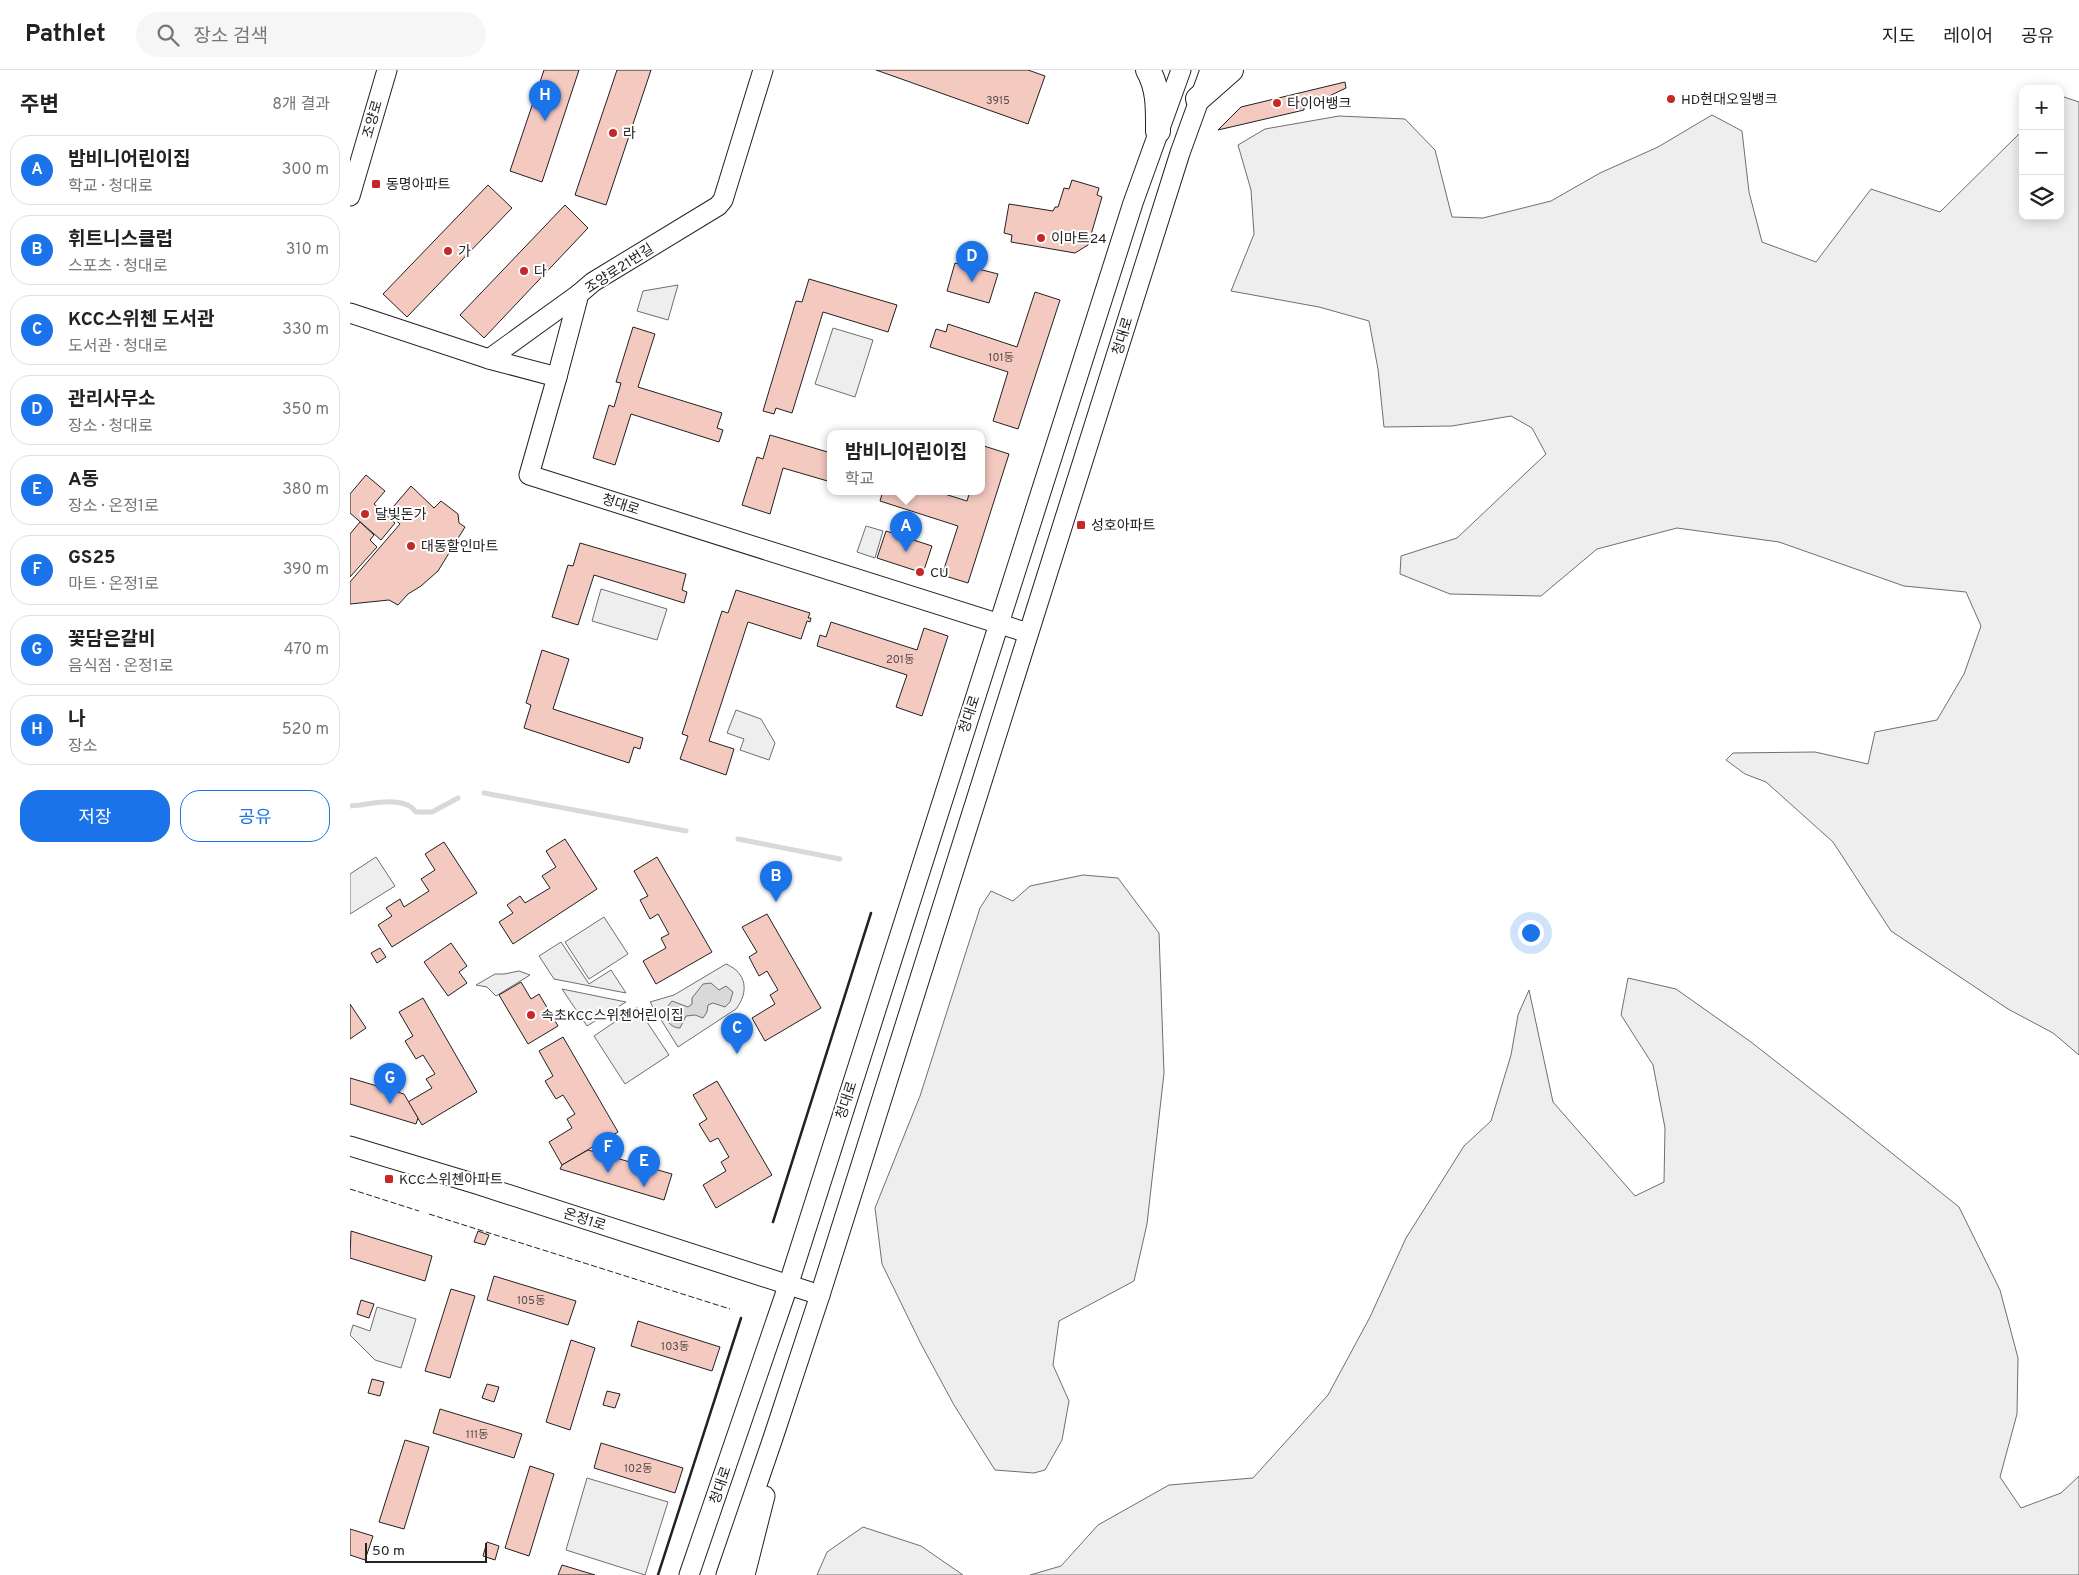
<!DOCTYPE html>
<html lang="ko">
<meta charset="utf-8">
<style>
:root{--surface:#fff;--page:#f6f6f6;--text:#222;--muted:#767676;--line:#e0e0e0;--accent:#1a73e8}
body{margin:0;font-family:Overpass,"Noto Sans KR",sans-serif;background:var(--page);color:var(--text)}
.controls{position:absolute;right:15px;top:15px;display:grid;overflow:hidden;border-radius:10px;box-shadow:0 2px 12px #0003}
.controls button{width:45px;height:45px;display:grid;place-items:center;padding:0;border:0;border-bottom:1px solid var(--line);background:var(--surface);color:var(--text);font:25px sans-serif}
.scale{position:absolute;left:15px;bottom:12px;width:122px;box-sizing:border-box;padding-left:5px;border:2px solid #222;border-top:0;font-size:14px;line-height:18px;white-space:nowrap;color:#222;-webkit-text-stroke:4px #fff;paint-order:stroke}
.you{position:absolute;left:1180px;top:862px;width:18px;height:18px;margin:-12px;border:4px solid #fff;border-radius:50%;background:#1a73e8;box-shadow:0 0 0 8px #1a73e833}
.badge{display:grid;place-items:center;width:32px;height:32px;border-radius:50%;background:var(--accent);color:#fff;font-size:16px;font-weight:700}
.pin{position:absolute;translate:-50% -41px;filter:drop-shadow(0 1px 2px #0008)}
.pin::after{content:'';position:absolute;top:26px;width:18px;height:15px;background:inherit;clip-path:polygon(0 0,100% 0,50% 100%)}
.popup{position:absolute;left:477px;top:360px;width:158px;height:65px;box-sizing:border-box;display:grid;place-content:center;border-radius:10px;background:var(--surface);filter:drop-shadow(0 1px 4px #0005);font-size:16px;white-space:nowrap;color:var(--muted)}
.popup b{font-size:19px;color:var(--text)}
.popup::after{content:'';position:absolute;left:50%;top:100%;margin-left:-10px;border:10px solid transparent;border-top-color:var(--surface)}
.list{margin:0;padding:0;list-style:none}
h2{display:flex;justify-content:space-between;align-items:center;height:65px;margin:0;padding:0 20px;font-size:21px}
h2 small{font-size:16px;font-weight:400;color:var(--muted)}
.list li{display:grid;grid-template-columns:32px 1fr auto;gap:15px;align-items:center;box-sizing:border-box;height:70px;margin:0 10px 10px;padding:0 10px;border:1px solid var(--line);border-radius:20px}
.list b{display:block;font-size:19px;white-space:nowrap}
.list p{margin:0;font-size:16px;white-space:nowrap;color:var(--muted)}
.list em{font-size:16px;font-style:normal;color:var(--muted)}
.actions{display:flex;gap:10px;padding:15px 20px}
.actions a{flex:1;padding:11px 0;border:1px solid var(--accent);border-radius:20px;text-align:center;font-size:18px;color:var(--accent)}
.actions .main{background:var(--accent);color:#fff}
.icon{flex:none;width:28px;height:28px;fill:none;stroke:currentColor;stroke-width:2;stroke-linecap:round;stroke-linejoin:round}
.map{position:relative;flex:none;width:1729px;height:1505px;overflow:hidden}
header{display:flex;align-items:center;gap:30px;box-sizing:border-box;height:70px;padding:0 25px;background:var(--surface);border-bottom:1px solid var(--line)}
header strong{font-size:24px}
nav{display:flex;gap:28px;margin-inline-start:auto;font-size:18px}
.search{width:350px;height:45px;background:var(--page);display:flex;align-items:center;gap:12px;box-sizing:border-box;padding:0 18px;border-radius:28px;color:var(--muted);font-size:19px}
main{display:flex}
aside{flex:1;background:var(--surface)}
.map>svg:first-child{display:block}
</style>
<header>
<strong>Pathlet</strong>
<div class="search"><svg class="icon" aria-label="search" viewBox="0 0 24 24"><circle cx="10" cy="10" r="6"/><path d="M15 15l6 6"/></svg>장소 검색</div>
<nav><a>지도</a><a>레이어</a><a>공유</a></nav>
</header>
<main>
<aside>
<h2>주변<small>8개 결과</small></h2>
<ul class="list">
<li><span class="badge">A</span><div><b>밤비니어린이집</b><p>학교 · 청대로</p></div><em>300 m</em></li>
<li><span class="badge">B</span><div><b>휘트니스클럽</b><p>스포츠 · 청대로</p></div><em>310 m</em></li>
<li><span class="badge">C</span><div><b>KCC스위첸 도서관</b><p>도서관 · 청대로</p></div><em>330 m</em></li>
<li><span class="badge">D</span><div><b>관리사무소</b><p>장소 · 청대로</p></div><em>350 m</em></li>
<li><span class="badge">E</span><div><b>A동</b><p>장소 · 온정1로</p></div><em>380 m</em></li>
<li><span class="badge">F</span><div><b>GS25</b><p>마트 · 온정1로</p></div><em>390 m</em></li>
<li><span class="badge">G</span><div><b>꽃담은갈비</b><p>음식점 · 온정1로</p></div><em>470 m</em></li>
<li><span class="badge">H</span><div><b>나</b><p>장소</p></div><em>520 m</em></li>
</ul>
<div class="actions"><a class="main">저장</a><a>공유</a></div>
</aside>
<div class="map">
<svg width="1729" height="1505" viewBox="0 0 1729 1505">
<rect width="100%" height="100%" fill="#fff"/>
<g fill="#eee" stroke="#6f6f6f">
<polygon points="1711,26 1729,32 1729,985 1703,963 1658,939 1541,861 1483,772 1416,712 1395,704 1376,690 1383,683 1465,682 1518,694 1525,662 1587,650 1614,604 1631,556 1616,522 1554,516 1429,472 1327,458 1247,479 1191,526 1100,524 1050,504 1051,486 1107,468 1196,384 1182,358 1161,346 1102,356 1034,357 1028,299 1019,251 969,237 881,221 904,164 901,120 888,75 915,59 989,46 1055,49 1085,80 1102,147 1133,148 1201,131 1250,103 1308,77 1362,45 1392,61 1399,122 1412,172 1466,192 1521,119 1590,142 1673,60 1673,146 1710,146"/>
<polygon points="328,215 318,250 287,241 293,221"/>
<polygon points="483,258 523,270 505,327 465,314"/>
<polygon points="516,456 533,461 525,488 507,482"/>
<polygon points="251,519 317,539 307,570 242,551"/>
<polygon points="386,640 411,649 425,673 419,690 390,680 394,669 377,663"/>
<polygon points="26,787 45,816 0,844 0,804"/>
<polygon points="733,805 768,808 809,863 814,1003 797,1154 784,1211 709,1251 703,1295 719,1331 712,1370 695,1400 684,1403 645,1400 604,1335 571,1274 532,1194 525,1138 570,1026 630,838 641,821 663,831 680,816"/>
<polygon points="254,847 278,884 239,909 215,872"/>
<polygon points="211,872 239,914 261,900 276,923 204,909 189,886"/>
<path d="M376,894C397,903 399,922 386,939L328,977L300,932L324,925Z"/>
<polygon points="169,901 180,905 146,926 137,917 126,915 145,904 154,904"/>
<polygon points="1278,908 1326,919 1401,972 1493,1044 1609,1137 1650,1220 1668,1288 1667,1344 1650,1407 1671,1438 1711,1423 1729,1406 1729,1505 680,1505 711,1496 748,1455 819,1415 903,1408 978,1325 1020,1247 1056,1168 1114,1076 1141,1051 1161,985 1168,945 1179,920 1203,1032 1285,1126 1314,1112 1315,1058 1303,995 1271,945"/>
<polygon points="212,919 276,932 237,956"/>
<polygon points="287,937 319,985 275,1014 244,966"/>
<polygon points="27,1237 66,1249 51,1298 25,1290 0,1265 3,1255 20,1261"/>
<polygon points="237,1408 318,1432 295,1505 216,1480"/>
<polygon points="513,1457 571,1476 613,1505 467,1505 477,1482"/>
</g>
<path fill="#d9d9d9" stroke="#6f6f6f" d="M361,913L369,920L376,916L383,922L380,932L375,937L363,933L358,935L357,942L353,948L345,945L336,946L330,958C320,958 316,950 314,941L322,931L338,937L342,934V928L353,914Z"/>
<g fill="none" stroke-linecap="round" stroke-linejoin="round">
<g stroke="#d9d9d9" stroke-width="5">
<polyline points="134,723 336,761"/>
<path d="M0,736C19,735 54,724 66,742H82L108,728"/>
<polyline points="388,769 490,789"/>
</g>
</g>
<g fill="#f3c9c0" stroke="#222">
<polygon points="194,0 229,0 192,112 160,101"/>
<polygon points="267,0 301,0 256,135 225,125"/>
<polygon points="526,0 678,0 695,6 678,54"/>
<polygon points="995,12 996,18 954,38 954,40 868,60 891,37"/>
<polygon points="722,110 749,118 747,125 752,127 738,175 725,183 661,172 662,165 654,163 659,134 703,141 705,137 708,137 714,118 719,119"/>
<polygon points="138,115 162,138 57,247 33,224"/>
<polygon points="215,135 238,158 134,268 110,245"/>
<polygon points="605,193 648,204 639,233 597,221"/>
<polygon points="459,209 547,235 538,262 473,242 442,343 426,338 424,344 413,341 446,231 452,232"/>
<polygon points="685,222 710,230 668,359 643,351 658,302 580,277 586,259 596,262 598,254 667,277"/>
<polygon points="283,257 305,264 288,317 372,343 367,358 373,360 369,372 281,344 265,395 243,388 259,335 264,337 271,313 266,312"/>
<polygon points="420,365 481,383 481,412 433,398 420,444 392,435 407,387 413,389"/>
<polygon points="634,376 659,384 618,513 592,505 608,456 530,431 533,421 585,421 617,431 620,421 631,421 631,386"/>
<polygon points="16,405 35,421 24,434 45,453 31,470 0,443 0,424"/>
<polygon points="61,416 84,438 91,431 108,444 109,453 115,457 88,501 71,516 58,524 48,535 39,530 0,534 0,512 50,454 38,443"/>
<polygon points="10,452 24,465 20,470 27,477 0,507 0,464"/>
<polygon points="536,461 582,476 573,503 527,488"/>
<polygon points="230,473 336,504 332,520 337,522 334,533 244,505 228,555 202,547 218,495 223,496"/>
<polygon points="386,520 460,543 458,548 461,548 460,552 457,551 451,569 398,552 359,671 384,679 376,705 330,689 338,666 332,664 372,541 378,543"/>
<polygon points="481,552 567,580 574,558 598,566 572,646 546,637 557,605 467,576 470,565 476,567"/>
<polygon points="192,580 219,589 203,639 293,668 290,679 284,677 279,693 174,658 181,635 176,633"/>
<polygon points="215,769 247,819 163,874 149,852 163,843 157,835 170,826 175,833 200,818 192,806 206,797 196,781"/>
<polygon points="94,772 127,823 42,877 28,855 42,846 36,838 50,829 54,837 79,821 71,809 85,800 75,784"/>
<polygon points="307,787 362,882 306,914 293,891 316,878 311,868 319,864 308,844 300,849 290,830 298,826 284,801"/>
<polygon points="417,844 471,938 415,971 402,948 425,934 420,925 428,920 417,901 409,906 399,887 407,882 392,857"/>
<polygon points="101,873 117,896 109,902 117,913 98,926 74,892"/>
<polygon points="30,878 36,887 27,893 21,883"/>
<polygon points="171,912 181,929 189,924 208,956 178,974 149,925"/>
<polygon points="73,928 127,1022 72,1055 58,1032 82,1018 76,1009 85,1004 73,985 66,989 55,971 63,966 49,942"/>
<polygon points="0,934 16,958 0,969"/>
<polygon points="213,967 268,1062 212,1095 199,1072 222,1058 217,1049 225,1044 213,1025 206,1029 195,1011 203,1006 189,981"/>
<polygon points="0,1008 54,1024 68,1048 66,1054 0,1034"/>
<polygon points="367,1011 422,1105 366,1138 353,1115 376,1101 371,1092 379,1087 368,1068 360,1072 349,1054 357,1049 343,1025"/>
<polygon points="238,1080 322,1104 314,1130 210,1099 212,1095"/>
<polygon points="1,1161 82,1186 75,1211 0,1188"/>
<polygon points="128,1161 139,1165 135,1175 124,1172"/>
<polygon points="144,1206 226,1231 218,1255 137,1230"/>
<polygon points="101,1219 125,1226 100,1308 75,1301"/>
<polygon points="11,1230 24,1234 19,1248 7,1244"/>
<polygon points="288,1251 370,1277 362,1301 281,1276"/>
<polygon points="221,1270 245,1278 220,1360 196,1352"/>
<polygon points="22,1309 34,1312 30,1326 18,1323"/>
<polygon points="137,1314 149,1317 144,1332 132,1328"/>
<polygon points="257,1321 270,1324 265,1338 253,1335"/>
<polygon points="90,1339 172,1364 164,1388 83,1363"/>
<polygon points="55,1370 79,1377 54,1459 29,1452"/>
<polygon points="251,1373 333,1398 325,1423 244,1398"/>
<polygon points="180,1396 204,1404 179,1486 155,1478"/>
<polygon points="0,1459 23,1466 15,1490 0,1485"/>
<polygon points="137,1472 149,1476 145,1490 133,1486"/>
<polygon points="212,1495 245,1505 208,1505"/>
</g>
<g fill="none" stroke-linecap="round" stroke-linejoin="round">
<defs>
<g id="minor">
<polyline points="0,126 37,0"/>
<polyline points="0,243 139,289 207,307 229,224 243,212 368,136 373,130 413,0"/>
<polyline points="139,289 229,224"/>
<polyline points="207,307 179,405 678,563"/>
<polyline points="0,1076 126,1114 470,1225"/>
<polyline points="339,1505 438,1216 783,133 831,0"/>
<polyline points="376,1505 423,1368 470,1225 830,83 860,0"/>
<polyline points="395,1505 415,1426"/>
</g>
<g id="major">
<path d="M798,0C809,19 808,40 808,61"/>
<polyline points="848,29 881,0"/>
</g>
</defs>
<use href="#minor" stroke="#222" stroke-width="21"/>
<use href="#major" stroke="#222" stroke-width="26"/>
<use href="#minor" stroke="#fff" stroke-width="19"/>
<use href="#major" stroke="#fff" stroke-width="24"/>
<g stroke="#222" stroke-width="1" stroke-dasharray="6 2.5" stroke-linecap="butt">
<polyline points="0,1119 69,1141"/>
<polyline points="79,1144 380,1239"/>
</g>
<g stroke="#222" stroke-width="2.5">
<polyline points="423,1152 521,843"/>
<polyline points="308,1505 391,1248"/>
</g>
</g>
<g fill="#c62828" stroke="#fff" stroke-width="2">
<circle cx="1321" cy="29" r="5"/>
<circle cx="927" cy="33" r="5"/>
<circle cx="263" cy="63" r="5"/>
<rect x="21" y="109" width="10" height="10" rx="2.5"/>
<circle cx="691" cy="168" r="5"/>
<circle cx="98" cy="181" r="5"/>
<circle cx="174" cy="201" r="5"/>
<circle cx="15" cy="444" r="5"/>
<rect x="726" y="450" width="10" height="10" rx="2.5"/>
<circle cx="61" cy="476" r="5"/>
<circle cx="570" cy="502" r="5"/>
<circle cx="181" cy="945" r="5"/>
<rect x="34" y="1104" width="10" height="10" rx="2.5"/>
</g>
<g text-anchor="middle" stroke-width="4" stroke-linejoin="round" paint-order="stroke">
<g font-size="11" fill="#564c4a">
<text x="648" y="34">3915</text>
<text x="651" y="291">101동</text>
<text x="550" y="593">201동</text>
<text x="181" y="1234">105동</text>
<text x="325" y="1280">103동</text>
<text x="127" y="1368">111동</text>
<text x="288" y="1402">102동</text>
</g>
<g font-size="14" fill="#222" stroke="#fff" text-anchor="start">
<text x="1331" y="34">HD현대오일뱅크</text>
<text x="937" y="38">타이어뱅크</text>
<text x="273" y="68">라</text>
<text x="36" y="119">동명아파트</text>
<text x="701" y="173">이마트24</text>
<text x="108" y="186">가</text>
<text x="184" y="206">다</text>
<text x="25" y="449">달빛돈가</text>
<text x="741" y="460">성호아파트</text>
<text x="71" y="481">대동할인마트</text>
<text x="580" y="507">CU</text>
<text x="191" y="950">속초KCC스위첸어린이집</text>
<text x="49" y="1114">KCC스위첸아파트</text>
</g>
<g font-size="14" fill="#222" stroke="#fff">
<text transform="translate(22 49) rotate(-74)" y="5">조양로</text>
<text transform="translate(269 198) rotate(-33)" y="5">조양로21번길</text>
<text transform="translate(772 266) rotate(-73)" y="5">청대로</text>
<text transform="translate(271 434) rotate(18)" y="5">청대로</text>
<text transform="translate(619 644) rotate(-72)" y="5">청대로</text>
<text transform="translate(496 1030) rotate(-72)" y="5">청대로</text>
<text transform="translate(235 1149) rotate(18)" y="5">온정1로</text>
<text transform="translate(370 1415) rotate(-71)" y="5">청대로</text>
</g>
</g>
</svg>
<div class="controls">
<button>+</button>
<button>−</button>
<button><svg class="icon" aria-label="layers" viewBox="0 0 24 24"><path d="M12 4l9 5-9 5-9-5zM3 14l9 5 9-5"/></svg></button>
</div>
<div class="scale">50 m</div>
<div class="you"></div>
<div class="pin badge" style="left:556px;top:482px">A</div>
<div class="popup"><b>밤비니어린이집</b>학교</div>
<div class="pin badge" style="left:426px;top:832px">B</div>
<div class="pin badge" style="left:387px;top:984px">C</div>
<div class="pin badge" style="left:622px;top:212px">D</div>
<div class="pin badge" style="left:294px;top:1117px">E</div>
<div class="pin badge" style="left:258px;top:1103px">F</div>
<div class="pin badge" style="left:40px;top:1034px">G</div>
<div class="pin badge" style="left:195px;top:51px">H</div>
</div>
</main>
